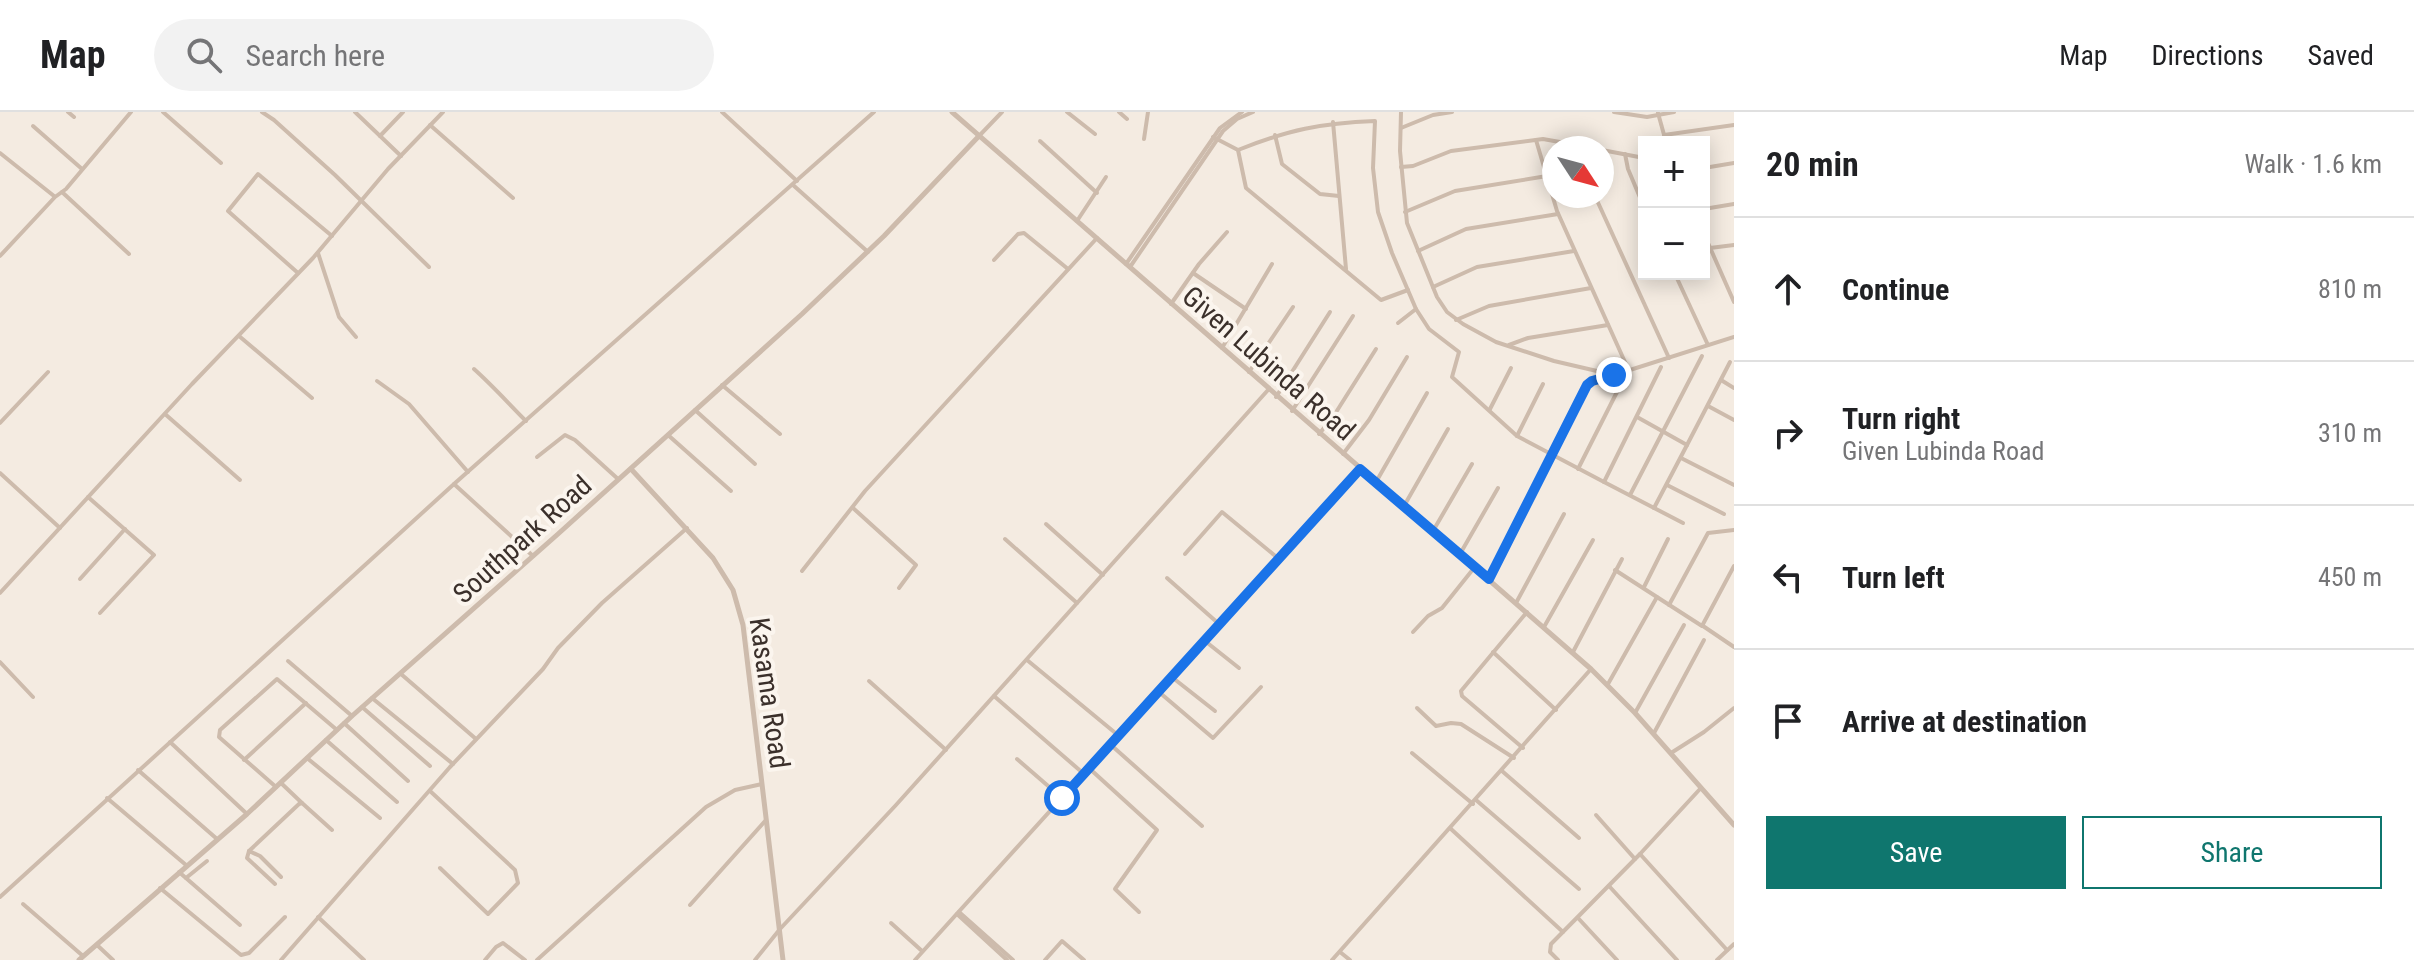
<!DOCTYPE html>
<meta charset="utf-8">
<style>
:root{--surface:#fff;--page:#f2f2f2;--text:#202124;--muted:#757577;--line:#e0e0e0;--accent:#0f766e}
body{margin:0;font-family:"Roboto Condensed",sans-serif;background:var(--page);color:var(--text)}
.controls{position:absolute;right:24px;top:24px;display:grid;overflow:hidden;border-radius:0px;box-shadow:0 4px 20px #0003}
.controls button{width:72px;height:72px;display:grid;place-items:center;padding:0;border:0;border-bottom:2px solid var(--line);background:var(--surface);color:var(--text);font:40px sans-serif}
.compass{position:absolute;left:1542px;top:24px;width:72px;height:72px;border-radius:50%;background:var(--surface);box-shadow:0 4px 20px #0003;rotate:126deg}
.stop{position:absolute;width:24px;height:24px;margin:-18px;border:6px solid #1a73e8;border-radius:50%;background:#fff}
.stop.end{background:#1a73e8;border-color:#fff;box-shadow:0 2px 8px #0008}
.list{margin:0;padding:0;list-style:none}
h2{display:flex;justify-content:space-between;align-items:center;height:104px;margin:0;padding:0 32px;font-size:34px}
h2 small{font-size:26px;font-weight:400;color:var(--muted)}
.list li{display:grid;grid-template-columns:52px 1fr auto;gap:24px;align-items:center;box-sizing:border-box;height:144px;padding:0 32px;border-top:2px solid var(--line)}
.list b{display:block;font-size:30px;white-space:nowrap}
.list p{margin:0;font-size:26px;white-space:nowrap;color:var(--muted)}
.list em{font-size:26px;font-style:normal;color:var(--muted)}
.actions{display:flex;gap:16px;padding:24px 32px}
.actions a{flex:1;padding:18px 0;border:2px solid var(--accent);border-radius:0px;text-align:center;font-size:28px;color:var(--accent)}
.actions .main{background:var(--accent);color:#fff}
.icon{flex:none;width:44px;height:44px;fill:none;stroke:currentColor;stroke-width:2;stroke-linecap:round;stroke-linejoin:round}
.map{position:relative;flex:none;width:1734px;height:848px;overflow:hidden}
header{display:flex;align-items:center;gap:48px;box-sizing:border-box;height:112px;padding:0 40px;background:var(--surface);border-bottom:2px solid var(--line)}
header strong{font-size:38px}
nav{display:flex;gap:44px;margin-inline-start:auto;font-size:28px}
.search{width:560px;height:72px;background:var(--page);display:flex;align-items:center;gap:20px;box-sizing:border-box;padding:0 28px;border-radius:44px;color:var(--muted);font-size:30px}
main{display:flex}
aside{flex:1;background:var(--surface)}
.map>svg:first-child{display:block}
</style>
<header>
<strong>Map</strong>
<div class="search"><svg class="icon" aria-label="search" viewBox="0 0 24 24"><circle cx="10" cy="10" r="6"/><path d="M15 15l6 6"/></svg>Search here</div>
<nav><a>Map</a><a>Directions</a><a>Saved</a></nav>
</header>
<main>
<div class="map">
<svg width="1734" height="848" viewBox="0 0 1734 848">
<rect width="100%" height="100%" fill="#f4ebe1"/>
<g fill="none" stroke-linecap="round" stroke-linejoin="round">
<g stroke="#cdbbac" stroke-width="4">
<polyline points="68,0 74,5"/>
<polyline points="163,0 221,51"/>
<polyline points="262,0 274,8 335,63 429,155"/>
<polyline points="355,0 401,44"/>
<polyline points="722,0 797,69"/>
<polyline points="1067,0 1095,22"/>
<polyline points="1119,0 1127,7"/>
<polyline points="1401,0 1400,39 1407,111 1437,185 1447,200 1463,212 1496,230 1554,249 1614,263"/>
<polyline points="1614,0 1647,5 1674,0"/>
<polyline points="1658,1 1666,30"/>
<polyline points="1333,10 1346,157"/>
<polyline points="430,13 513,86"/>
<polyline points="33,14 82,57"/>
<polyline points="1401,16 1433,3 1452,0"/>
<polyline points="1275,23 1282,52 1320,82 1339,84"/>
<polyline points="1664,23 1734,13"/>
<polyline points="380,24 403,0"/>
<polyline points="979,24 1002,0"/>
<polyline points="1213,25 1238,38 1246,76 1381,188 1408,178"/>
<polyline points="1144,27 1148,0"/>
<polyline points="1536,28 1557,99 1629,259"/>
<polyline points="1040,29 1097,81"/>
<path d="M1238,38C1288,18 1321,11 1375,9L1373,56L1378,100L1392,141L1416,197L1429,217L1459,240L1452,265L1517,324L1604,370L1661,255"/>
<polyline points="1602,38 1644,46"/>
<polyline points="0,41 54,84"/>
<polyline points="1625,42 1628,57 1644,95"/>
<polyline points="1401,55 1413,54 1451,39 1543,27 1593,36"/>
<polyline points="1704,56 1734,51"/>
<polyline points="793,73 868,140"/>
<polyline points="62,80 129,142"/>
<polyline points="1595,84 1669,246"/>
<polyline points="1704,97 1734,92"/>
<polyline points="1405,100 1455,79 1547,64"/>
<polyline points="1077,109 1106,65"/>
<polyline points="1704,122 1734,190"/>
<polyline points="1710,136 1734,133"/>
<polyline points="1418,139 1466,117 1558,102"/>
<polyline points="318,141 339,205 356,225"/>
<polyline points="0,144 55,85 66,77 131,0"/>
<polyline points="994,148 1018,122 1024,121 1068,157"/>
<polyline points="1126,152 1220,16 1242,0"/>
<polyline points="1130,155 1223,19 1237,7 1253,0"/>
<polyline points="298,161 228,99 258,62 332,124"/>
<polyline points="1193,161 1246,197"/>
<polyline points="1675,162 1708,233"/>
<polyline points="1433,175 1477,155 1574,139"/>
<polyline points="1171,192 1199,152 1227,120"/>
<polyline points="1456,208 1489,194 1591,176"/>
<polyline points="1398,211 1416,197"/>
<polyline points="239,224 312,286"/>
<polyline points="1509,233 1528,226 1608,213"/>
<polyline points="1222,236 1272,152"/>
<path d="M474,257C493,274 508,291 526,309"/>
<polyline points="1249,260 1293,195"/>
<polyline points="1721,268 1734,276"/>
<polyline points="377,269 409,292 468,360"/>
<polyline points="722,273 780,322"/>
<polyline points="1276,285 1330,200"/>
<polyline points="1708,294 1734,308"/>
<polyline points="1490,297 1511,256"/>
<polyline points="695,298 755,352"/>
<polyline points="1292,299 1353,204"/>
<polyline points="165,302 240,368"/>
<polyline points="1637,305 1687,333 1654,396"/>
<polyline points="0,311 48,260"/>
<polyline points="1319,322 1333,305 1376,237"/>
<polyline points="668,323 731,379"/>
<polyline points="1517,324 1543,272"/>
<polyline points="1687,333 1730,250"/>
<polyline points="1343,342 1369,308 1407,245"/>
<polyline points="537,345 565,323 575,328 618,367"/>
<polyline points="1681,346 1734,373"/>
<polyline points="1578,357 1623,268"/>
<polyline points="0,361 60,416"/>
<polyline points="1376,370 1427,281"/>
<polyline points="1604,370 1683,411"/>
<polyline points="454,372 533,444"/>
<polyline points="1667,373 1724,402"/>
<polyline points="1630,383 1702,244"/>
<polyline points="88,385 154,443 100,501"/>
<polyline points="1404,394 1448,317"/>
<polyline points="853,396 916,453 899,476"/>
<polyline points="1046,412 1103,463"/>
<polyline points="1433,419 1472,352"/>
<polyline points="1005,427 1077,491"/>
<polyline points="1185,442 1222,400 1279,447"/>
<polyline points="1460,442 1498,376"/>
<polyline points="1615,458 1702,514 1734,454"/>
<polyline points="802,459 865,379 1097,126"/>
<polyline points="1167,466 1219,512"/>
<polyline points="80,467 125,417"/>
<polyline points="1489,467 1589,271 1734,225"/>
<polyline points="1644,475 1668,427"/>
<polyline points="0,481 192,272 313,146 388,57 443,0"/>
<polyline points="1516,491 1564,402"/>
<polyline points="1669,493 1708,421 1734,418"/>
<polyline points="1703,514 1734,535"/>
<polyline points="1544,515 1593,428"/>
<polyline points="1413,520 1428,504 1442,496 1474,456"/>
<polyline points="1205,529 1239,556"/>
<polyline points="1493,540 1556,598"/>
<polyline points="1573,540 1622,447"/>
<polyline points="1027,548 1119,624"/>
<polyline points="288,549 352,604"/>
<polyline points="0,550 33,585"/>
<polyline points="401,562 476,627"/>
<polyline points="1173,566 1215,599"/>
<polyline points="869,569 946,638"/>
<polyline points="1608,572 1657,485"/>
<polyline points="1159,580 1213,626 1261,575"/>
<polyline points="994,584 1084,662"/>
<polyline points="372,586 453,652"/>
<polyline points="362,595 430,654"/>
<polyline points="1417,596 1436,614 1451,611 1461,612 1514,646"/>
<polyline points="1635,601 1684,513"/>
<polyline points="344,611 408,669"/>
<polyline points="1654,621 1704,528"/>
<polyline points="326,628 397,690"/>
<polyline points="170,630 247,702"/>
<polyline points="1111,633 1202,714"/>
<polyline points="1523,636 1462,584 1461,579 1527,500"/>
<polyline points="1412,641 1473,692"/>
<polyline points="1671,641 1704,620 1734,596"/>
<polyline points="307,646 380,706"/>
<polyline points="1017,647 1062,686"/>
<polyline points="244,648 306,591"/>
<polyline points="1090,657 1157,718 1115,777 1139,800"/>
<polyline points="138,658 217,727"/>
<polyline points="1502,659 1579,726"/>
<polyline points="281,671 302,691"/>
<polyline points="276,675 219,625 220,618 277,567 337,618"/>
<polyline points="430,679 515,758 518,771 488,802 440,756"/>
<polyline points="107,686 186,753"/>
<polyline points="1476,688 1579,777"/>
<polyline points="1596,703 1635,747"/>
<polyline points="1451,717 1563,820"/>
<polyline points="249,739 299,692 302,691 332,718"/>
<polyline points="1640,742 1727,838"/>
<polyline points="179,760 240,813"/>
<polyline points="186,766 207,749"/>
<polyline points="275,772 247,746 249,739 260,744 281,765"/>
<polyline points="1609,774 1677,848"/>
<polyline points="160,776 241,843 249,841 285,805"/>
<polyline points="0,785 454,372 874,0"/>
<polyline points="23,792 83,844"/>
<polyline points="690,793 766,708"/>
<polyline points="959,800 1013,848"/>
<polyline points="957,802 1007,848"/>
<polyline points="318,805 364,848"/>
<polyline points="1578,806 1617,848"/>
<polyline points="891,811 922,839"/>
<polyline points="97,833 113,848"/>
<polyline points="1340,840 1350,848"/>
<polyline points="281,848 450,655 543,557 558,536 602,491 687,416"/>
<polyline points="485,848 496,835 503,831 525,848"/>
<polyline points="537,848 706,695 735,678 762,672"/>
<polyline points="755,848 780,817 896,693 1268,278"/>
<polyline points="915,848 1360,357"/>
<polyline points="1045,848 1062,829 1084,848"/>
<polyline points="1332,848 1591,557"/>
<polyline points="1558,848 1550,840 1551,832 1640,742 1700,677"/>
<polyline points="1717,848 1734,832"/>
</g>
<g stroke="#cdbbac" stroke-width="5">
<polyline points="952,0 1591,557 1635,601 1734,713"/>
<polyline points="631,357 713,446 733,478 743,513 783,848"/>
<polyline points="79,848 247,702 352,604 558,422 802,202 884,124 979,24"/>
</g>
</g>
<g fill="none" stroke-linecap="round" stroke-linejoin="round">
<polyline stroke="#1a73e8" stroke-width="10" points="1062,686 1360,357 1489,467 1587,273 1592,269 1614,263"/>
</g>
<g text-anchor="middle" stroke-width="8" stroke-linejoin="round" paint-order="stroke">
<g font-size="28" fill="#3b302b" stroke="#fbf5ee">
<text transform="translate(1269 251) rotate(41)" y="10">Given Lubinda Road</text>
<text transform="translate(522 427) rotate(-42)" y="10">Southpark Road</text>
<text transform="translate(770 581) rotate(82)" y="10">Kasama Road</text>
</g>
</g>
</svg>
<div class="controls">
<button>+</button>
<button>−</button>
</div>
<svg class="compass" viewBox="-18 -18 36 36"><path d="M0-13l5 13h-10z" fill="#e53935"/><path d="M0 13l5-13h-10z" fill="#757577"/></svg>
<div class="stop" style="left:1062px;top:686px"></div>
<div class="stop end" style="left:1614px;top:263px"></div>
</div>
<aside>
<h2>20 min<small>Walk · 1.6 km</small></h2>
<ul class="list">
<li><svg class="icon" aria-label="ahead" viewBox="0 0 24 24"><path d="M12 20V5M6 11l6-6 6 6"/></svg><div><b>Continue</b></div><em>810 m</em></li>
<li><svg class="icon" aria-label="right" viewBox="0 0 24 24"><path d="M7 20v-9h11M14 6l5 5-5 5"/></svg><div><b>Turn right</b><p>Given Lubinda Road</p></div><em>310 m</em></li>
<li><svg class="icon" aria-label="left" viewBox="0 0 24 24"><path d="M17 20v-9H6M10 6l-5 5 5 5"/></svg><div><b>Turn left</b></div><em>450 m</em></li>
<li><svg class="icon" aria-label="arrive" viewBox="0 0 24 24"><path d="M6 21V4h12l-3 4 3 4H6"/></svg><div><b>Arrive at destination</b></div></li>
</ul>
<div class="actions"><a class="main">Save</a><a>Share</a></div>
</aside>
</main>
